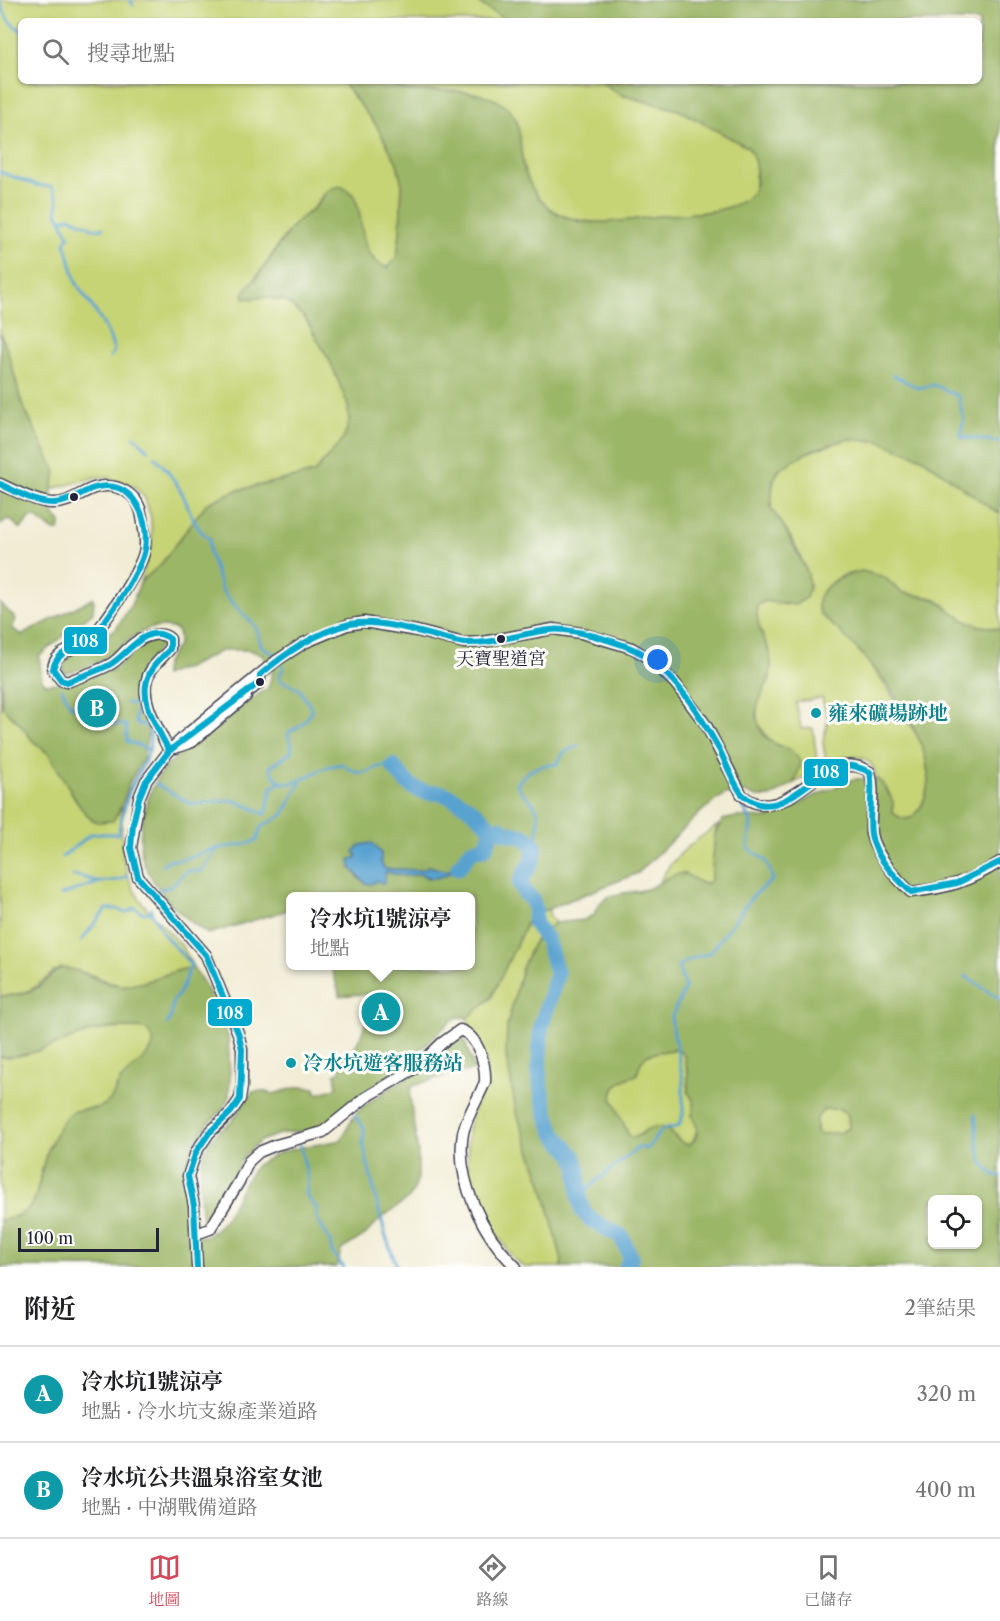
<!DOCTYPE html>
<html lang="zh-TW">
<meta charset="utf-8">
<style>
:root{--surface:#fff;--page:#f6f6f6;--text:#202124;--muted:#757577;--line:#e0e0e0;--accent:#d1495b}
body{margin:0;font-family:"Libre Caslon Text","Noto Serif TC",serif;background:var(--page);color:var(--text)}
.controls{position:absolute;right:18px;bottom:18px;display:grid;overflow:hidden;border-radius:9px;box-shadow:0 2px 4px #0004}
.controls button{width:54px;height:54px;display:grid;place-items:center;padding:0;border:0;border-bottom:2px solid var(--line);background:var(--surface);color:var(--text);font:30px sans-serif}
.scale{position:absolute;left:18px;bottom:15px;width:141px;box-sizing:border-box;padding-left:6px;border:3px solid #22223b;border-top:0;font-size:16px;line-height:21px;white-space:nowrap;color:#22223b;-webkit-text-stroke:4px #fdfcf7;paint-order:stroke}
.you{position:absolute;left:658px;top:660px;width:21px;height:21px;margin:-15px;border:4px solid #fff;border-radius:50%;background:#1a73e8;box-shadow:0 0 0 9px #1a73e833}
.badge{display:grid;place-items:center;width:39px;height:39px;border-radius:50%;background:var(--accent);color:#fff;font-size:20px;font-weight:700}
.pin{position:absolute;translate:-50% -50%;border:3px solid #fff;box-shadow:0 2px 6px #0006}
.popup{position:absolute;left:286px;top:892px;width:189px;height:78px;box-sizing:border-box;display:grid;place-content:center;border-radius:9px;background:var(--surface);filter:drop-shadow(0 2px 4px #0005);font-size:20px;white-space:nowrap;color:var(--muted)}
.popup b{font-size:22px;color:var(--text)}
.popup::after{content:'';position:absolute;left:50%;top:100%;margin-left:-12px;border:12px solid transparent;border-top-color:var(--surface)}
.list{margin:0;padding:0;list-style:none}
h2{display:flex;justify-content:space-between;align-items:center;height:78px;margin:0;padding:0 24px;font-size:26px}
h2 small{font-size:20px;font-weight:400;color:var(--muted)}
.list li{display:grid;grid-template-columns:39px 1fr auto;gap:18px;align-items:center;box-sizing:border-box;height:96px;padding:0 24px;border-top:2px solid var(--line)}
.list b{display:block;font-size:22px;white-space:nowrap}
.list p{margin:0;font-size:20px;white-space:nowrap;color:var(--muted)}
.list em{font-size:20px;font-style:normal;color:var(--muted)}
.icon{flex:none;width:33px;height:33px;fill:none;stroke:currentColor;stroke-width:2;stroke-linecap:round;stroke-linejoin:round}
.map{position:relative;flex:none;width:1000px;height:1267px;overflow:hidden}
.search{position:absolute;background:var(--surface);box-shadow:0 2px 4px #0004;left:18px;right:18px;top:18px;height:66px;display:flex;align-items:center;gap:15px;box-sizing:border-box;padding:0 21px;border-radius:9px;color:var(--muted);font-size:22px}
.sheet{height:270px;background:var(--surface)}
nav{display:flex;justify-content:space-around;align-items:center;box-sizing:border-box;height:84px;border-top:2px solid var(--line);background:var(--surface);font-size:16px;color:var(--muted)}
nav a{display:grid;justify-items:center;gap:3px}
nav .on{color:var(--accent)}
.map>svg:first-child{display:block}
</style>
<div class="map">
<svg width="1000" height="1267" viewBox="0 0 1000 1267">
<rect width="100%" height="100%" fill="#fdfcf7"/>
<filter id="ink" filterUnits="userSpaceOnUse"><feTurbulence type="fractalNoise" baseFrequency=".0167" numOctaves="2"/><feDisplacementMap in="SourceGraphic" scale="12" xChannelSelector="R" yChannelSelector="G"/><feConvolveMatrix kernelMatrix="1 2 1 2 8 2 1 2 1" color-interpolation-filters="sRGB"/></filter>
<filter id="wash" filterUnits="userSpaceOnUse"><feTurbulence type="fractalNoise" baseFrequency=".008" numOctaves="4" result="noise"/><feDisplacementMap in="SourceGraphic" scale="24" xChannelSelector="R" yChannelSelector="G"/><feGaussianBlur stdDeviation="1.35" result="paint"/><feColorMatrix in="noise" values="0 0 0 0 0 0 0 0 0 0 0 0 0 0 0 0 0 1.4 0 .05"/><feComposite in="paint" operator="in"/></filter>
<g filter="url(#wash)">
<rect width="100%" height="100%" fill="#f1ecd4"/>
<g fill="#c6d476" stroke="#747b58" stroke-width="1.5">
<path d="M0,0H474L508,21H21V81H341L376,125L397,163L402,183L400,232L397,257L388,268C361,259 360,223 355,199L322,195C318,207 309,211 300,219C278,238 268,267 247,287L252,299L264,297L286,301L305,318L330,361L348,405L349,422L344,438L314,473L234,491L206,504L161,564L140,583L152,544L151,518L145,498L135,487L106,477H96L52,489L55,472L22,404L8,352L0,333Z"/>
<path d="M385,81H600L621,95L679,110L749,148C755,158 757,166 755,178C755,182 755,188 753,192C740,216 691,212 668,215C630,219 601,229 564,216C554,212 544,207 538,199C521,177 520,146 517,120L427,91L403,90Z"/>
<path d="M848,439L879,441L922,458L989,507L1000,513V629C987,627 973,626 961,618C952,613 944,604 935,599C924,594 910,597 900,591C893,587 889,580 882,577C861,568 834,572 822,594C819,598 817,606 819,611C823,620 842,631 849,639C875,669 898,701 917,736C925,750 930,773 927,789C923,807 911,831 893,812C893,802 891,793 884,785C882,783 879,782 877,779C875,776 876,772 874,769C866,751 841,757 826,762L823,742L828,720L822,698L796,702L801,729L813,728L818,770L794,783L800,765L788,749L771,742L758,724L756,713L757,701L770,679V653L757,623V605L765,601L786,605L809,588C808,561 786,529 771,508C772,495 771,481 779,471C791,454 829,446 848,439Z"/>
<path d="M0,681L2,707L20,724L32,740L118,814L122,805C121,833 120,863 133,888C144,910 165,926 181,945C186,952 190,961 194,969C179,966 149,983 131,985C112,987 100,977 82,972C74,970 63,971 54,971C37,988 25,996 0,996Z"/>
<path d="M718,825L715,833L711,881C699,889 694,876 683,874C674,873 666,879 659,883C671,857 694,841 718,825Z"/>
<polygon points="549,908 549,914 555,923 543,931 533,944 522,968 507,1026 506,1054 516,1111 542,1183 562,1260 561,1267 523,1267 513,1258 494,1230 478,1202 468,1178 468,1129 487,1064 467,1018 491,998 528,920"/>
<path d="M137,1028C143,1028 149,1028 152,1035C161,1055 130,1069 120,1081C114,1088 115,1098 106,1104C96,1111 82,1106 71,1113C65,1117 60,1125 57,1131C50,1143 45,1156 42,1170C35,1201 36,1213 0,1221V1057C33,1058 59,1041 90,1032C105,1028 121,1028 137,1028Z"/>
<path d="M677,1049L684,1055L688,1073V1092L693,1100V1119L698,1127L693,1141L689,1145L682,1143L671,1132L647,1129L635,1138H630L612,1098C612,1084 625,1078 637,1074C642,1048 656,1054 677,1049Z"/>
<polygon points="824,1109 840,1109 848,1116 849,1128 839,1133 819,1134 816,1132 816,1119"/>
</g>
<g fill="#9cb667" stroke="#5f6c51" stroke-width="1.5" fill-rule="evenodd">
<path d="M474,0H1000V513L989,507L922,458L879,441L848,439L810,451L779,469L773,482L771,508L783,525L808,574L809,588L806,598L795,605L765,601L757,605C755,632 772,646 771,668C770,689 750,703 759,725C761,732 767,740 773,743C782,748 801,751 800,766C799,771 796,778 794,783L771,797H757L747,793L725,794L703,810L638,873L538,913L528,920L491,998L467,1018L458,1017L451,1021L420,1050L418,1057L405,1068L351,1100L329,1122L311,1130L279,1134L260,1141L244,1156L218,1206L206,1219H202C200,1191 194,1156 216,1134C220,1129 226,1127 231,1122C239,1113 245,1102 252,1092L262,1091L273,1094L299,1087L315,1088L317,1094L337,1088L335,1074L341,1071L337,1059C356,1053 361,1037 367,1019C376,1014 383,1019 396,1011C384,989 361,994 340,996L331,966H471V896H291V909L208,934C183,918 160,896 146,868C133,842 146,787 167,766C175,757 186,750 195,743C219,724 243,705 268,688L273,670L262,655L249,650H223L185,669H180L164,676C164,671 164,666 167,661C174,650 185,642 176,629C145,621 133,638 110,655C97,664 82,669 67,673L63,672L64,664L68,657L116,629L131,605L140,583L161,564L206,504L234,491L314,473L344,438L349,422L348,405L330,361L305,318L286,301L264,297L245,299L243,294C247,286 253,282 258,276C271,259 281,240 295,223C302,216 311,212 317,205C328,194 319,192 340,186C346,189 352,192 355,198C366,222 356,257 388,268L397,257L400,232L402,184L397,163L376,125L341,81C355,81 374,78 387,82C394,84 400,89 408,90C439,93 477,85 504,105C526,121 517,150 525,172C550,242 613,220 669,215C690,213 711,214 731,206C739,203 749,200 753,191C760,179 755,159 749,148L679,110L621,95L600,81H979V21H508ZM357,855L381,862L385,869L423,870L428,866L446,871L455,869L428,878L421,874L404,876L386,871L384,881L359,879C350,863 350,871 357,855Z"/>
<polygon points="0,333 8,352 22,404 56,472 52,489 53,514 61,522 59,530 54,531 35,517 29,518 21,529 8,518 0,525"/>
<path d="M862,571L884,577L901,592L935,599L962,619L980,626L1000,629V1267H561L562,1260L542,1183L516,1111L506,1054L507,1026L522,968L533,944L543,931L555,923L584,920L594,915C601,888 630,896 650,888C661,884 672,871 685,874C693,876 697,884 706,884L711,881L715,833L723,820L737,817L768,818L789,810L810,798L854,779H877L884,785L893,802V812C911,831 924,806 927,789C930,774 926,754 919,740C899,692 861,648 821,615C807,589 844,575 862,571ZM677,1049L684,1055L688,1073V1092L693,1100L694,1107L692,1115C698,1127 701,1136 689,1145C676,1143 672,1129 660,1127C647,1125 641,1139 630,1138L612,1098C612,1084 625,1078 637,1075C641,1049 656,1054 677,1049ZM824,1109H840L848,1116L849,1128L839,1133L819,1134L816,1132V1119ZM932,1200H978V1244H932Z"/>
<polygon points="93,598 94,601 93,612 39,656 42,680 46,684 60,683 112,670 125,661 134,649 155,640 160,642 160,647 147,664 137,684 148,733 143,759 130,781 122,805 113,821 97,822 92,820 80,807 49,754 32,740 20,724 2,707 0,603 16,619 12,628 22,635"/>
<path d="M61,968C82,968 99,984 120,985C145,987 166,971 189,968L194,969L207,988L228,1037L230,1076L229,1096L223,1109L204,1128L190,1154L183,1177L188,1208L189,1239L209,1235L224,1221L242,1187L256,1165L283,1151L341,1140L354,1116L365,1105L421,1068L451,1041L463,1037L475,1070L446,1075L411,1087L410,1097L418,1153V1178L415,1188L409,1198L380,1219L365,1235L341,1250L337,1267H0V1221C36,1213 35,1201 42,1170C45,1156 51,1143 57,1131C60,1125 65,1117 71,1113C81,1107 93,1111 102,1106C114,1101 114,1090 120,1081C129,1067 171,1048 145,1029C127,1027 108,1027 90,1032C59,1041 33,1058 0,1057V996C13,996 27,994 38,987C47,981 52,973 61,968Z"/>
</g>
<path fill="#58a2d0" stroke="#3d6286" stroke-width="1.5" d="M372,843L381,853V862L385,869L423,870L428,866L446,871L458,868C445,875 435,883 421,874L404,876L386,872L384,884L377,881L371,884L365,883L351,868L350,859L356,858L357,855L354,852L360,845Z"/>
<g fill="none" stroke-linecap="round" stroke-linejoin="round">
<g stroke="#58a2d0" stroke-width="3">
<polyline points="130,0 133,5"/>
<polyline points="0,2 8,20 21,31"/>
<path d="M0,172L36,185L52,187L58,200L57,212L69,236L65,243C69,254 73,276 77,284C91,307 108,325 114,351L110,357"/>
<path d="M62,220L70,217C78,223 87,223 94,229L103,228"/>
<polyline points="893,375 918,388 934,385 958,396 964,419 961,432 962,437 1000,442"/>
<polyline points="134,436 148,450"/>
<path d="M155,457C165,467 174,479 181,491C190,508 193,528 210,539L209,552L222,590L232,603L256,627L262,647L275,654"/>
<path d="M281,665L284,667L279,676L280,680L299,689L312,709C308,718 301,728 290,731L288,735L292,746L291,752L270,767C281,796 299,780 318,771C326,767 333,765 342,764C369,784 368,763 393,766"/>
<path d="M62,689L71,706C77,708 82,712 88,716C98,722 113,725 126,725L127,741L150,750"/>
<polyline points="156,784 191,804 233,800 266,814 272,787 281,782"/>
<path d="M535,847C537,836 541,819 536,808C531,799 522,794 517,785C525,769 540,765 557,764L564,752L578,746"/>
<path d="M62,857L91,834H118C122,820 124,805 129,792C139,767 155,755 149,726L138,724L135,722L137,705L126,703"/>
<path d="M162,865L169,860C186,861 199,853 215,849C231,845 241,848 257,840L261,827L283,815L300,783"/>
<polyline points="73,876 78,876 100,882"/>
<polyline points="159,890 171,886 187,871 202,871 217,849"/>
<polyline points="61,895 100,882 119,880 127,876"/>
<path d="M151,909V912C156,919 160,931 166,937C174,946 183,955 191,965L179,994L173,1001L171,1016L167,1024"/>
<polyline points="81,941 106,909 117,909 125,913 135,908 143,913 151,912"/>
<polyline points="965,976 1000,999"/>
<polyline points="975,1115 977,1137"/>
<polyline points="355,1116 364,1128 363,1144 378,1207 386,1237 397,1267"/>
<path d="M977,1140C981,1159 981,1169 1000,1177"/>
<polyline points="300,1144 308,1180 306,1195 317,1209 317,1219 330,1241 332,1252 343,1267"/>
<polyline points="579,1195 639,1147 647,1149 660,1132 666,1128 677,1127 680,1123 683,1115 683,1080 671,1018 685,988 678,966 693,958 710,953 752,897 773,879 766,861 748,848 751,822 744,808"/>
</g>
<g stroke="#58a2d0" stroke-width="16">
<path d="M393,766C402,778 409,788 425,792C431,794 438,791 444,794C464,802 479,814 493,830"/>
<path d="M458,868L472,850L485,848L493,830L500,828L505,832L525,837L535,847C534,867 525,867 520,884L525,893L532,899L535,909V924L547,940L557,974L541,1027L539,1071L541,1090L547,1114L554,1133L574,1156L578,1169L579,1195L582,1210L592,1221L621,1236L631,1258L626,1267"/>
</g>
</g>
</g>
<g filter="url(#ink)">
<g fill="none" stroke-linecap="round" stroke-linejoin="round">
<defs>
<g id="minor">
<path d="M0,484C13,490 38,503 52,503C69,504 79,493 94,488C117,481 139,494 142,517C144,528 147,542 144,553C139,571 101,632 86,641C74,650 54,651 53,669L61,680L67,682C82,676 98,671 111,664C121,658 126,648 136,642C145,636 162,630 170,639V649C162,658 150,667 147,679C140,702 160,730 169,751"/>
<polyline points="238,697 252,689 260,682 260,675"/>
<polyline points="175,748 192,742 246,696"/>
<path d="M196,1234L210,1229L240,1180L249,1161L259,1152L276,1145L323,1132L365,1098L417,1067L442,1043L460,1030C478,1036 486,1064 485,1082C479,1097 466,1118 463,1133C455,1180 483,1235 516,1267"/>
<path d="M197,1267L194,1206L188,1176L196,1152L209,1133L231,1112L240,1099L242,1086V1049L238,1033L206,955L138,877L131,848L139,798L146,781L169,751L187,734L276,661L304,643L347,625L364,622L417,631L464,643L483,642L553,629L581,633L632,648L649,658L675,683L706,725L742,795C788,834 821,741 870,772C876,793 869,813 871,834C874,852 897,880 911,892C948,888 968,882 1000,862"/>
</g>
</defs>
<use href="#minor" stroke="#414052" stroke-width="13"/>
<use href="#minor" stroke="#fff" stroke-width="10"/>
<defs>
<g id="bus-1">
<path d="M0,484C17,492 37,504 56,503C70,502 81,492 94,488C132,477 150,517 145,549C141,571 109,618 93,635C80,648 57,649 53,669L61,680L67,682C81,676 97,672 111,664C128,654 147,621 170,639V649C163,657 153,664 149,675C137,700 159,729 169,751"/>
<path d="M197,1267L194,1206L188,1176L196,1152L209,1133L231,1112L240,1099L242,1049L238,1033L206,955L138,877L131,848L133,824L139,798L146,781L169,751L260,682V675C284,654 318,631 350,624C376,619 413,630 439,637C447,639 457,642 465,643C494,644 522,633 550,630C571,627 632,645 649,658C680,682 702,718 720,751C725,761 736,789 743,795C746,798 755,803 759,804C793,812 819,761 853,766C858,767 865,770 870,772C874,793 868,813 871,834C874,856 895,877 911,892L957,883L1000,862"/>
</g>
</defs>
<use href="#bus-1" stroke="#fdfcf7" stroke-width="10"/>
<use href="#bus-1" stroke="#00a9ce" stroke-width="6"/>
</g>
</g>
<g fill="#22223b" stroke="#fdfcf7" stroke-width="2">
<circle cx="74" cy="497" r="5"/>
<circle cx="501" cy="639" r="5"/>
<circle cx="260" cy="682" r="5"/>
</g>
<g fill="#0f9aa8" stroke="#fdfcf7" stroke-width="2">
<circle cx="816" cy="713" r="6"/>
<circle cx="291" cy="1063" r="6"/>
</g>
<g text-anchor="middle" stroke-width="6" stroke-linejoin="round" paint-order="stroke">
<g font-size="18" fill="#22223b" stroke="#fdfcf7">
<text x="501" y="665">天寶聖道宮</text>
</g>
<g font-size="20" font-weight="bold" fill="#0d838f" stroke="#fdfcf7" text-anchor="start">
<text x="828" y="720">雍來礦場跡地</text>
<text x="303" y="1070">冷水坑遊客服務站</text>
</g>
</g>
<g stroke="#fdfcf7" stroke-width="2">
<rect x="63" y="626" width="45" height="29" rx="6" fill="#00a9ce"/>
<rect x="803" y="758" width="46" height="29" rx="6" fill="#00a9ce"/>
<rect x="207" y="998" width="46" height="29" rx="6" fill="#00a9ce"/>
</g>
<g font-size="16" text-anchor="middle" font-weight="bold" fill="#fff">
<text x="85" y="647">108</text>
<text x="826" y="778">108</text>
<text x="230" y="1019">108</text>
</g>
</svg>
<div class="controls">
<button><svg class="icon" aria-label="locate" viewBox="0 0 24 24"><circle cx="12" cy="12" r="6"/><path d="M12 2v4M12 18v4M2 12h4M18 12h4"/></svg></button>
</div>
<div class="scale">100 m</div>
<div class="you"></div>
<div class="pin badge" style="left:381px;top:1012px;background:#0f9aa8">A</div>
<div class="popup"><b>冷水坑1號涼亭</b>地點</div>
<div class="pin badge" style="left:97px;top:708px;background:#0f9aa8">B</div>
<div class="search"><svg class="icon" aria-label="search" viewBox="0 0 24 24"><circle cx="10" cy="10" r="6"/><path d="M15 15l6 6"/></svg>搜尋地點</div>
</div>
<section class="sheet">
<h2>附近<small>2筆結果</small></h2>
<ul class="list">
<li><span class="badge" style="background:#0f9aa8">A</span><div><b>冷水坑1號涼亭</b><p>地點 · 冷水坑支線產業道路</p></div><em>320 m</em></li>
<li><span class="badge" style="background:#0f9aa8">B</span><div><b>冷水坑公共溫泉浴室女池</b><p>地點 · 中湖戰備道路</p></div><em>400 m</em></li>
</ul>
</section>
<nav>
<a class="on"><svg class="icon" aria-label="map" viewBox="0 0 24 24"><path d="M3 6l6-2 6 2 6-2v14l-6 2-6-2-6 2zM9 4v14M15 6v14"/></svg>地圖</a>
<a><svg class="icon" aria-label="directions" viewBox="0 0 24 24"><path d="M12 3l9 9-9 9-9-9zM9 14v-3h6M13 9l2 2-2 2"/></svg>路線</a>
<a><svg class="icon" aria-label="saved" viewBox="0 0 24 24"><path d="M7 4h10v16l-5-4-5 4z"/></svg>已儲存</a>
</nav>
